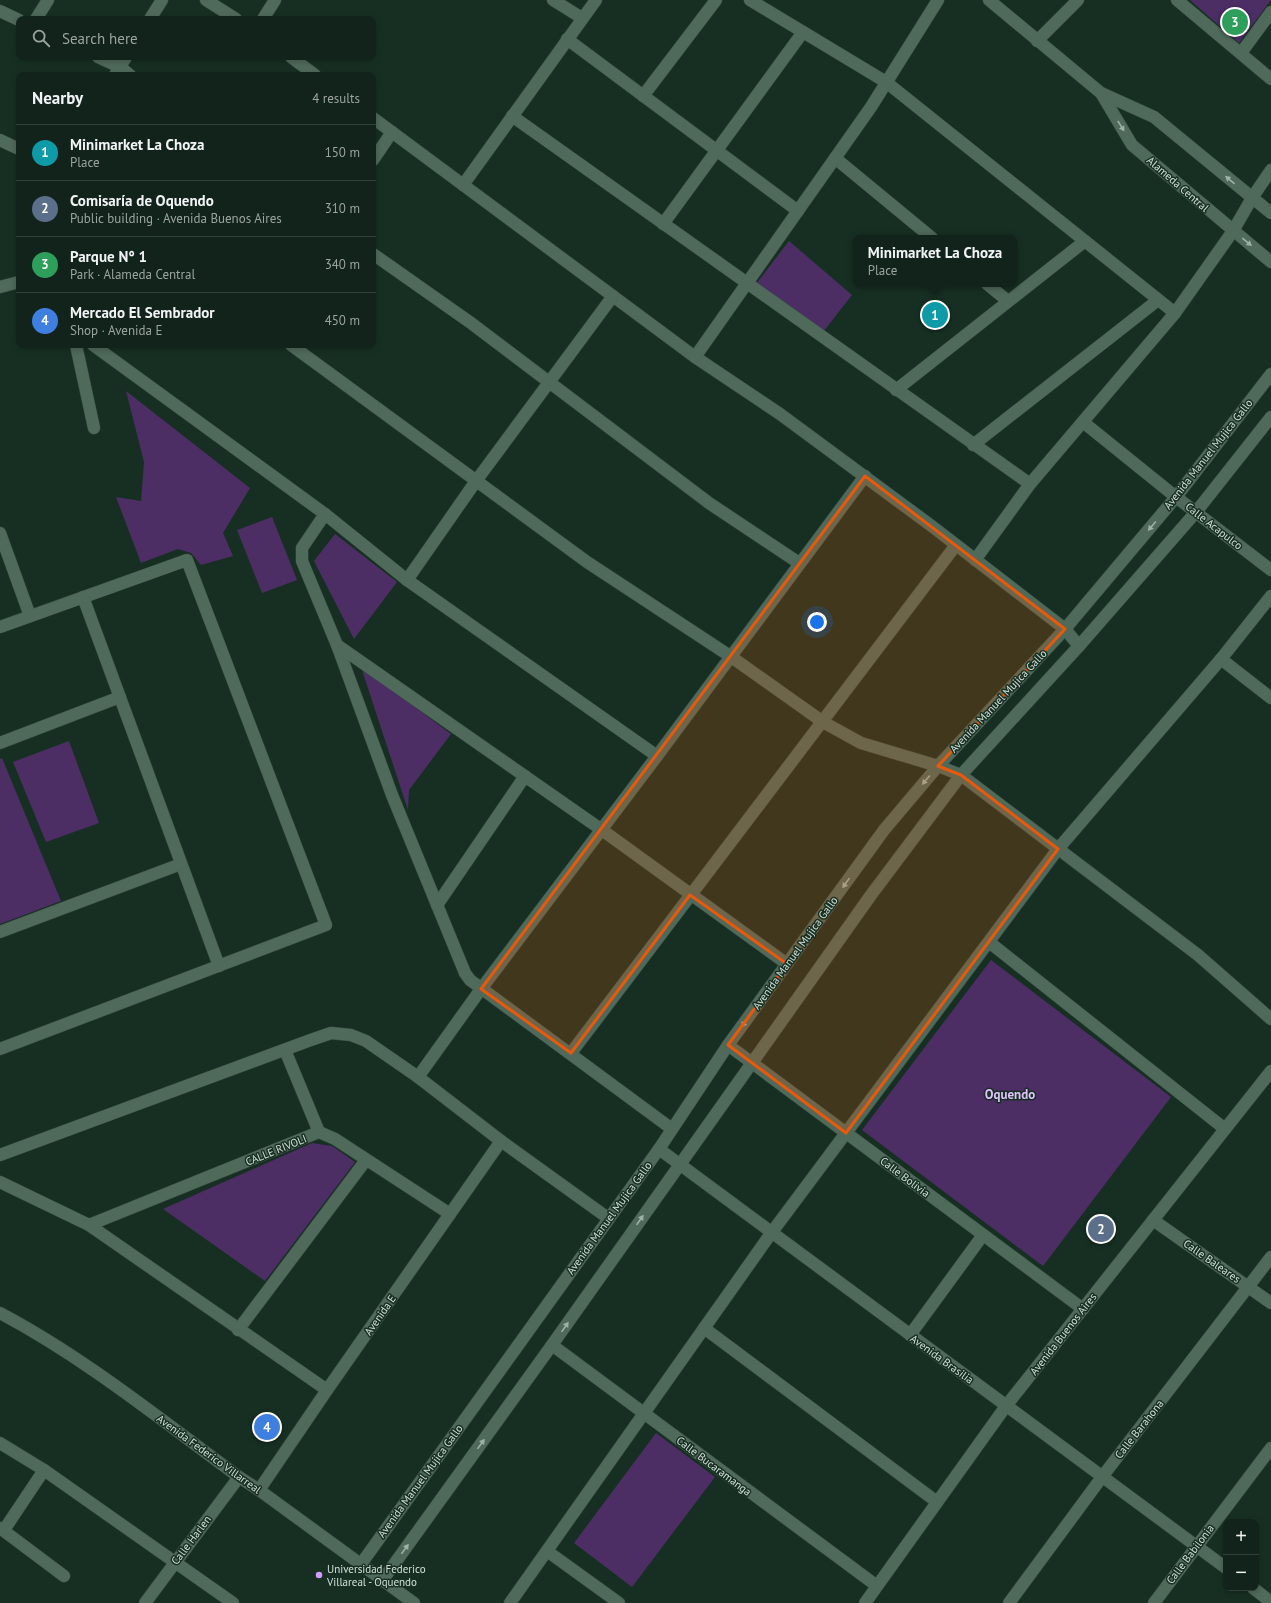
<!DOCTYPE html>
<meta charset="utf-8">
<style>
:root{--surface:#11231a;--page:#1e2f27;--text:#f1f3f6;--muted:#9ca4a2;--line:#304039;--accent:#d09dfe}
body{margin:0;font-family:"PT Sans",sans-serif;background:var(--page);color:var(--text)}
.controls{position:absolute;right:12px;bottom:12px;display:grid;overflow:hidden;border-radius:8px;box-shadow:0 2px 6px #0003}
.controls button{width:36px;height:36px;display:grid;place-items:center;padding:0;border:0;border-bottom:1px solid var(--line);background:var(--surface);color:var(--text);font:20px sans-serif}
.you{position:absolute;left:817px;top:622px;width:14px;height:14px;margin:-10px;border:3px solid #fff;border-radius:50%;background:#1a73e8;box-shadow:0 0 0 6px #1a73e833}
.badge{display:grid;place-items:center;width:26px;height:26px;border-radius:50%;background:var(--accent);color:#fff;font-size:13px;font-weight:700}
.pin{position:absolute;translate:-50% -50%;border:2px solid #fff;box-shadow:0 1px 4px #0006}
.popup{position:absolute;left:853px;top:235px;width:164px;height:52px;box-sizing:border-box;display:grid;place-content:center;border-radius:8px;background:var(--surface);filter:drop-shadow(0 1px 3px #0005);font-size:13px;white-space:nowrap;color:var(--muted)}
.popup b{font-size:15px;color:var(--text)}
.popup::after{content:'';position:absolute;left:50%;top:100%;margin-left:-8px;border:8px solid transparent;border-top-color:var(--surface)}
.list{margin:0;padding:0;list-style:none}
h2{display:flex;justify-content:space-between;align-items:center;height:52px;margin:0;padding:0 16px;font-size:17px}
h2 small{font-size:13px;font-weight:400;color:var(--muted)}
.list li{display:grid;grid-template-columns:26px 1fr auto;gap:12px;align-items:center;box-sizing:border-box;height:56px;padding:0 16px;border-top:1px solid var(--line)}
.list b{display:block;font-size:15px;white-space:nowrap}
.list p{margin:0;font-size:13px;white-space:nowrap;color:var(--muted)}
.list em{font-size:13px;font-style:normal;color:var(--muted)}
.icon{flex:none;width:22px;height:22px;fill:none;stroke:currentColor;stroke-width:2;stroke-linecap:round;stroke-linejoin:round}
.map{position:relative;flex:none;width:1271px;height:1603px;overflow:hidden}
.search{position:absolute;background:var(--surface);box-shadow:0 2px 6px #0003;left:16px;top:16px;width:360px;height:44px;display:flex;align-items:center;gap:10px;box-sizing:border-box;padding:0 14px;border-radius:8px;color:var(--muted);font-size:15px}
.panel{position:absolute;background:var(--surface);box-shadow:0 2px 6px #0003;left:16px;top:72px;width:360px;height:276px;border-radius:8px}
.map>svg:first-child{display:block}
</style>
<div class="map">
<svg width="1271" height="1603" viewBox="0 0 1271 1603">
<rect width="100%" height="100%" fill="#172f22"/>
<g fill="#4c2e65">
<polygon points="1190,0 1271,0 1239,43"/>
<polygon points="789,241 852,295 823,332 756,284"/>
<polygon points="126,391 250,488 223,533 233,556 201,565 191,553 178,549 141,563 116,497 141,501 144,462"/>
<polygon points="272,517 297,580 262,593 237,530"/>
<polygon points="335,534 397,582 354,639 314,561"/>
<polygon points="361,667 451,734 409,790 408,810"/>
<polygon points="69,741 99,823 46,842 13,762"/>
<polygon points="2,758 61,901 0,924 0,759"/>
<polygon points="991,960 1171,1097 1043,1266 862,1130"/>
<polygon points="312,1143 332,1146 355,1162 265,1281 163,1209"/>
<polygon points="656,1433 715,1477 632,1587 574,1543"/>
</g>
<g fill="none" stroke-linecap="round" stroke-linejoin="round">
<defs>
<g id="street">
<polyline points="206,0 236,19"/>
<polyline points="553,0 582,18"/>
<polyline points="750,0 886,82 1175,313"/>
<polyline points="989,0 1101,93 1154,117 1271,213"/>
<polyline points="1177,0 1271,79"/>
<polyline points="0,11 19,20"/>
<polyline points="36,19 48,0"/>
<polyline points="150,19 162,0"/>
<polyline points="263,19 275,0"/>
<polyline points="567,39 798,211"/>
<polyline points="1037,41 1078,0"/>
<polyline points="1241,53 1271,12"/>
<polyline points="98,57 120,67 130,75"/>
<polyline points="291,57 315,75"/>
<polyline points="115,75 126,57"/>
<polyline points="1101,93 1132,145 1271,262"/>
<polyline points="643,96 716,0"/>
<polyline points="512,116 1030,484"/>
<polyline points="373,118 695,357 780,414 933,527 1065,629 1079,646"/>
<polyline points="835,158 932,238"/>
<polyline points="373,160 392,132"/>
<polyline points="463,185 596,0"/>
<polyline points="663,224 803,32"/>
<polyline points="373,254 471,323 709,503 799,563"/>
<polyline points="987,284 1008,301"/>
<polyline points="0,287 19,282"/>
<polyline points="76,345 94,428"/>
<polyline points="93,345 325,514 407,580 657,756"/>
<polyline points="695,357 871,107 938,0"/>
<polyline points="896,390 1085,241"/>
<polyline points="1083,422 1176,497 1271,570"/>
<polyline points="973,445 1158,300"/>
<polyline points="325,514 302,548 302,561 337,645 392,795 465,973 470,980 672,1129"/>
<polyline points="0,533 30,616"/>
<polyline points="975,560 1030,484 1175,313 1233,231 1252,198 1271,170"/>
<polyline points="407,580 476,481 613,296"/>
<polyline points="83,597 219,966"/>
<polyline points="0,627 187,560 326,925 0,1049"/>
<polyline points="337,645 602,830 787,964"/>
<polyline points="1221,659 1271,698"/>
<polyline points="0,743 120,697"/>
<polyline points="437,905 525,776"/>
<polyline points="0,932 181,864"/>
<polyline points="989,942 1225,1129"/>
<polyline points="728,1045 1083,1309"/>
<polyline points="285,1050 319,1132"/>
<polyline points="571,1053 956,545"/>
<polyline points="418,1077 481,989 657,756 865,476"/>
<polyline points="659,1149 1226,1568"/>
<polyline points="0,1155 308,1041 331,1033 351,1035 366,1041 418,1077 501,1141 608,1218"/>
<polyline points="0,1182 89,1225 327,1390"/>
<polyline points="1153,1220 1271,1303"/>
<polyline points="89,1225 319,1132 335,1139 450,1214"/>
<polyline points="704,1328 937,1502"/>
<polyline points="238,1330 366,1160"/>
<polyline points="910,1335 983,1235"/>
<polyline points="552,1345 877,1586"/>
<polyline points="0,1443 44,1470 233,1603"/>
<polyline points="259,1490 327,1390 501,1141"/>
<polyline points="0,1528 64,1576"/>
<polyline points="4,1530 44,1470"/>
<polyline points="547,1551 619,1603"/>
<polyline points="1253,1588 1271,1602"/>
<polyline points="510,1603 772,1232 1058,849 1221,659 1271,596"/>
<polyline points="865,1603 1006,1406 1271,1071"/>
<polyline points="1009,1603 1102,1477 1271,1257"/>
<polyline points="1154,1603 1271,1448"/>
</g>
<g id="secondary">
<polyline points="0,140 19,149"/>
<polyline points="291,345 587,562 730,656 823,722 861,743 938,766 961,775 1198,955 1271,1019"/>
<path d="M0,1313C85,1358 161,1420 239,1477L259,1490L414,1603"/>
<polyline points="361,1564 659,1149 728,1045 884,830 938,766 1065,629 1176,497 1271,374"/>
<polyline points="382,1581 552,1345 871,895 961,775 1079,646 1196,512 1271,417"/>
<polyline points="145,1603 239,1477"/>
</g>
</defs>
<use href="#street" stroke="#374c40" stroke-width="13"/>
<use href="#secondary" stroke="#374c40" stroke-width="13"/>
<use href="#street" stroke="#4f695a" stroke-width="12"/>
<use href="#secondary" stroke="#4f695a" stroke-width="12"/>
</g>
<defs><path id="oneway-solid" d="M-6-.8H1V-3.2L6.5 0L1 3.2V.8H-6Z"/></defs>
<g fill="#9eb1a6">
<use href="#oneway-solid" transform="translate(1121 126) rotate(58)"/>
<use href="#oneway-solid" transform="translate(1230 180) rotate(-140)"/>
<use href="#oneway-solid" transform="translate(1247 242) rotate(39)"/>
<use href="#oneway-solid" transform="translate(1152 526) rotate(130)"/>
<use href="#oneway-solid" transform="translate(926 780) rotate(130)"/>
<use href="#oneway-solid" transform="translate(846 883) rotate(125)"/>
<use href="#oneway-solid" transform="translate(745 1022) rotate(126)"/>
<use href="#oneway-solid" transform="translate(640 1220) rotate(-55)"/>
<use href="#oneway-solid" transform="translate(565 1327) rotate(-55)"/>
<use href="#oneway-solid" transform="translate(481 1444) rotate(-54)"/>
<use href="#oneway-solid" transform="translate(405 1549) rotate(-54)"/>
</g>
<path fill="#e8590c" fill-opacity="0.2" stroke="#e8590c" stroke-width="3" stroke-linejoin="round" d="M865,476L1065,629L938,766L961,775L1058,849L846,1133L728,1045L787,964L690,895L571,1053L481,989Z"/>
<circle fill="#d09dfe" stroke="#172f22" stroke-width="1.5" cx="319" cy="1575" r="4"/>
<g text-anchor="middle" stroke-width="3" stroke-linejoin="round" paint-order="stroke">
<g font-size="11" fill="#d2e1d8" stroke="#172f22">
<text transform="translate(1178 184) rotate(41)" y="4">Alameda Central</text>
<text transform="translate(1208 454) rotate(-52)" y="4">Avenida Manuel Mujica Gallo</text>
<text transform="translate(1214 526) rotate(38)" y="4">Calle Acapulco</text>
<text transform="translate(998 701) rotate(-47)" y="4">Avenida Manuel Mujica Gallo</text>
<text transform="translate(795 953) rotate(-54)" y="4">Avenida Manuel Mujica Gallo</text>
<text transform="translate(276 1150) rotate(-22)" y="4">CALLE RIVOLI</text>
<text transform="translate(905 1177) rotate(37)" y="4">Calle Bolivia</text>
<text transform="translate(609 1218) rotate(-54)" y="4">Avenida Manuel Mujica Gallo</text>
<text transform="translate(1212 1261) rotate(35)" y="4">Calle Baleares</text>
<text transform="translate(380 1315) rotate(-55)" y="4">Avenida E</text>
<text transform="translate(1063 1334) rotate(-52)" y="4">Avenida Buenos Aires</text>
<text transform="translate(942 1359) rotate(36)" y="4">Avenida Brasilia</text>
<text transform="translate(1139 1429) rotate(-52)" y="4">Calle Barahona</text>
<text transform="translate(209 1454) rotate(36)" y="4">Avenida Federico Villarreal</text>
<text transform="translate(714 1466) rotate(37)" y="4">Calle Bucaramanga</text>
<text transform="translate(420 1481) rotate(-54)" y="4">Avenida Manuel Mujica Gallo</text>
<text transform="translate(191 1540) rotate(-53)" y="4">Calle Harlen</text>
<text transform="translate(1190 1554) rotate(-53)" y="4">Calle Babilonia</text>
</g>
<g font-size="11" fill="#d2e1d8" stroke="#172f22" text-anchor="start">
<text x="327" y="1573">Universidad Federico<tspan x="327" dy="13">Villareal - Oquendo</tspan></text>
</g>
<g font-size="13" font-weight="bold" fill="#dfc3fa" stroke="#172f22">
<text x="1010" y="1099">Oquendo</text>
</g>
</g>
</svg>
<div class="controls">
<button>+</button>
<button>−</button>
</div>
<div class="you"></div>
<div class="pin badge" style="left:935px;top:315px;background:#0f9aa8">1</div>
<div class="popup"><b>Minimarket La Choza</b>Place</div>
<div class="pin badge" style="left:1101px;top:1229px;background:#5c6f8a">2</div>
<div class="pin badge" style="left:1235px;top:22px;background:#2e9e5b">3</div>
<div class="pin badge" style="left:267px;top:1427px;background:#3f7fe0">4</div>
<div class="search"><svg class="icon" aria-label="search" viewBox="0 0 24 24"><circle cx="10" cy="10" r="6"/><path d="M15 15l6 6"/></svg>Search here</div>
<section class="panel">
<h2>Nearby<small>4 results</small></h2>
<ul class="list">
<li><span class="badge" style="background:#0f9aa8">1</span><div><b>Minimarket La Choza</b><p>Place</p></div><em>150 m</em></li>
<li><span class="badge" style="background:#5c6f8a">2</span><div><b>Comisaría de Oquendo</b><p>Public building · Avenida Buenos Aires</p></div><em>310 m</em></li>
<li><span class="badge" style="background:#2e9e5b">3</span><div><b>Parque N° 1</b><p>Park · Alameda Central</p></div><em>340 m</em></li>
<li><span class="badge" style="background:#3f7fe0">4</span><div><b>Mercado El Sembrador</b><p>Shop · Avenida E</p></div><em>450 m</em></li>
</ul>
</section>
</div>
